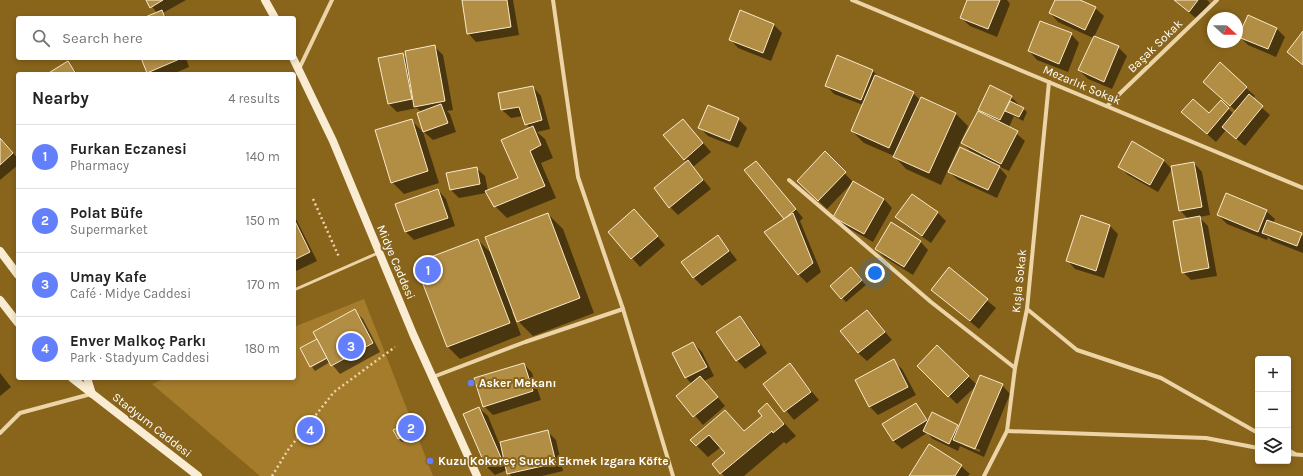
<!DOCTYPE html>
<meta charset="utf-8">
<style>
:root{--surface:#fff;--page:#f2f2f2;--text:#222;--muted:#767676;--line:#e0e0e0;--accent:#637ffc}
body{margin:0;font-family:Karla,sans-serif;background:var(--page);color:var(--text)}
.controls{position:absolute;right:12px;bottom:12px;display:grid;overflow:hidden;border-radius:4px;box-shadow:0 2px 6px #0003}
.controls button{width:36px;height:36px;display:grid;place-items:center;padding:0;border:0;border-bottom:1px solid var(--line);background:var(--surface);color:var(--text);font:20px sans-serif}
.compass{position:absolute;left:1207px;top:12px;width:36px;height:36px;border-radius:50%;background:var(--surface);box-shadow:0 2px 6px #0003;rotate:111deg}
.you{position:absolute;left:875px;top:273px;width:14px;height:14px;margin:-10px;border:3px solid #fff;border-radius:50%;background:#1a73e8;box-shadow:0 0 0 6px #1a73e833}
.badge{display:grid;place-items:center;width:26px;height:26px;border-radius:50%;background:var(--accent);color:#fff;font-size:13px;font-weight:700}
.pin{position:absolute;translate:-50% -50%;border:2px solid #fff;box-shadow:0 1px 4px #0006}
.list{margin:0;padding:0;list-style:none}
h2{display:flex;justify-content:space-between;align-items:center;height:52px;margin:0;padding:0 16px;font-size:17px}
h2 small{font-size:13px;font-weight:400;color:var(--muted)}
.list li{display:grid;grid-template-columns:26px 1fr auto;gap:12px;align-items:center;box-sizing:border-box;height:64px;padding:0 16px;border-top:1px solid var(--line)}
.list b{display:block;font-size:15px;white-space:nowrap}
.list p{margin:0;font-size:13px;white-space:nowrap;color:var(--muted)}
.list em{font-size:13px;font-style:normal;color:var(--muted)}
.icon{flex:none;width:22px;height:22px;fill:none;stroke:currentColor;stroke-width:2;stroke-linecap:round;stroke-linejoin:round}
.map{position:relative;flex:none;width:1303px;height:476px;overflow:hidden}
.search{position:absolute;background:var(--surface);box-shadow:0 2px 6px #0003;left:16px;top:16px;width:280px;height:44px;display:flex;align-items:center;gap:10px;box-sizing:border-box;padding:0 14px;border-radius:4px;color:var(--muted);font-size:15px}
.panel{position:absolute;background:var(--surface);box-shadow:0 2px 6px #0003;left:16px;top:72px;width:280px;height:308px;border-radius:4px}
.map>svg:first-child{display:block}
</style>
<div class="map">
<svg width="1303" height="476" viewBox="0 0 1303 476">
<rect width="100%" height="100%" fill="#89651c"/>
<polygon fill="#a57c2c" points="364,299 433,476 260,476 152,384 167,378 294,378 294,327"/>
<g fill="#0007" fill-rule="evenodd">
<polygon points="147,0 186,0 163,13 168,18 146,18 157,13"/>
<polygon points="463,0 513,0 519,35 476,42 468,33"/>
<polygon points="969,0 1007,0 1010,4 997,37 970,26 961,18"/>
<polygon points="1056,0 1078,0 1095,8 1104,16 1094,37 1118,47 1127,56 1112,89 1088,79 1079,70 1093,38 1058,22 1050,13"/>
<polygon points="1174,0 1207,0 1210,3 1197,19"/>
<polygon points="773,24 782,33 771,61 738,48 730,39"/>
<polygon points="1276,28 1285,37 1276,57 1248,45 1240,37"/>
<polygon points="1071,34 1079,43 1068,72 1037,60 1029,51"/>
<polygon points="434,46 443,55 453,110 447,111 450,114 456,132 433,140 424,132 418,114 421,112 417,108 397,112 388,103 402,54 407,59"/>
<polygon points="838,57 873,71 880,78 913,93 920,100 921,98 956,114 968,126 941,185 906,169 894,156 864,143 852,131 863,105 834,94 826,85"/>
<polygon points="142,58 186,58 189,67 173,74 150,74"/>
<polygon points="68,63 78,74 49,74"/>
<polygon points="1220,64 1255,96 1252,99 1270,115 1245,146 1226,130 1216,142 1191,120 1209,115 1221,102 1234,114 1236,111 1213,90"/>
<polygon points="533,87 541,96 550,129 537,132 545,139 553,158 541,163 556,198 507,218 495,206 486,193 459,198 451,190 476,168 485,176 488,191 520,179 530,128 526,124 523,116 511,118 502,110"/>
<polygon points="1011,97 1027,112 1023,121 1014,116 1009,127 1025,141 1009,171 998,166 1007,176 997,198 958,180 949,172 981,156 971,151 962,143 985,115 980,110"/>
<polygon points="738,119 747,128 738,148 708,136 699,127"/>
<polygon points="411,120 423,132 439,183 404,194 392,182"/>
<polygon points="683,120 711,152 693,167 711,189 678,215 670,207 687,162 684,160"/>
<polygon points="0,137 18,159 18,165 0,180"/>
<polygon points="1133,143 1164,161 1172,169 1158,192 1128,175 1119,166"/>
<polygon points="825,153 853,182 884,199 892,208 873,242 843,225 834,216 852,183 827,209 798,181"/>
<polygon points="1194,163 1202,172 1210,215 1199,217 1208,226 1217,276 1191,280 1183,272 1188,219 1180,210"/>
<polygon points="745,171 764,171 803,218 800,221 821,272 807,283 798,274 786,219"/>
<polygon points="438,190 446,199 455,226 414,240 406,232 396,205"/>
<polygon points="912,195 938,213 946,221 931,243 905,225 897,217"/>
<polygon points="634,210 665,245 640,267 609,232"/>
<polygon points="1266,211 1275,219 1273,223 1303,236 1303,253 1272,241 1268,237 1267,240 1227,224 1218,215"/>
<polygon points="548,214 563,229 594,313 533,336 518,321 514,311 512,312 521,335 460,359 448,347 416,263 478,240 493,255"/>
<polygon points="294,215 317,261 294,272"/>
<polygon points="1081,216 1110,226 1118,234 1104,278 1075,269 1067,260"/>
<polygon points="718,236 737,260 702,286 694,278"/>
<polygon points="920,241 928,250 913,275 884,257 876,249"/>
<polygon points="949,269 996,308 979,329 932,290"/>
<polygon points="855,273 866,285 846,302 831,286"/>
<polygon points="354,311 363,319 380,352 340,374 330,362 315,371 312,367 328,358 318,339"/>
<polygon points="867,311 892,340 867,361 858,353"/>
<polygon points="740,317 748,326 767,353 745,369 737,360"/>
<polygon points="693,343 702,352 714,376 704,381 725,406 703,425 678,396 692,384 686,378 673,354"/>
<polygon points="937,346 977,385 957,404 918,366"/>
<polygon points="893,361 902,369 916,395 878,415 870,407"/>
<polygon points="524,364 532,373 541,400 493,415 484,406"/>
<polygon points="789,365 819,400 794,420 764,384"/>
<polygon points="0,373 11,387 0,396"/>
<path d="M1002,385L1010,394L984,457L960,446L958,451L933,439L927,433L902,449L893,441L916,405L929,421L957,426L959,428ZM963,443L980,450V452L963,445Z"/>
<polygon points="767,404 796,436 786,444 784,442 744,476 724,476 713,464 726,453 721,447 708,457 696,445 725,411 745,432 763,416"/>
<polygon points="479,408 488,416 499,443 547,431 556,440 563,471 542,476 511,476 507,470 495,475 487,467 464,415"/>
<polygon points="404,426 412,438 402,442 398,438"/>
<polygon points="961,466 970,474 968,476 911,476"/>
</g>
<g fill="#b28d44" stroke="#f9e9cb">
<polygon points="146,0 163,0 150,8"/>
<polygon points="462,0 507,0 511,27 467,34"/>
<polygon points="967,0 1000,0 988,29 960,18"/>
<polygon points="1055,0 1080,0 1096,7 1085,30 1049,13"/>
<polygon points="1174,0 1198,0 1189,12"/>
<polygon points="162,10 165,18 143,18"/>
<polygon points="740,10 774,24 763,53 729,40"/>
<polygon points="1248,15 1277,28 1268,49 1238,37"/>
<polygon points="1040,21 1072,33 1059,64 1028,51"/>
<polygon points="1303,31 1303,65 1287,52"/>
<polygon points="1094,36 1119,46 1104,82 1078,70"/>
<polygon points="435,45 445,101 414,107 405,51"/>
<polygon points="403,53 412,99 388,104 378,58"/>
<polygon points="837,55 873,70 861,100 825,86"/>
<polygon points="141,58 182,58 147,73"/>
<polygon points="68,61 76,74 47,74"/>
<polygon points="1220,62 1247,87 1230,106 1203,82"/>
<polygon points="875,75 914,92 889,148 851,131"/>
<polygon points="990,85 1012,96 1000,120 978,110"/>
<polygon points="533,86 542,120 525,125 519,107 501,110 498,93"/>
<polygon points="1249,94 1263,106 1236,139 1222,127"/>
<polygon points="921,97 956,113 929,173 893,157"/>
<polygon points="1193,99 1209,113 1221,100 1229,108 1207,134 1181,112"/>
<polygon points="1010,101 1024,108 1019,117 1005,111"/>
<polygon points="441,104 448,123 423,132 417,113"/>
<polygon points="708,105 739,118 730,141 698,128"/>
<polygon points="978,111 1018,131 1001,164 961,143"/>
<polygon points="412,119 428,171 391,183 375,130"/>
<polygon points="683,119 703,143 684,160 663,135"/>
<polygon points="533,126 541,145 530,151 545,186 494,207 485,191 518,178 501,140"/>
<polygon points="0,138 13,153 0,165"/>
<polygon points="1132,141 1164,160 1150,185 1118,167"/>
<polygon points="960,147 1000,166 988,190 948,172"/>
<polygon points="825,151 846,172 818,201 797,181"/>
<polygon points="688,160 703,180 669,208 654,188"/>
<polygon points="756,161 796,209 784,219 744,170"/>
<polygon points="1194,162 1202,207 1179,211 1171,166"/>
<polygon points="477,167 480,184 450,190 446,173"/>
<polygon points="853,181 884,199 864,234 833,217"/>
<polygon points="438,189 448,218 405,232 395,204"/>
<polygon points="1226,193 1267,210 1258,232 1217,215"/>
<polygon points="912,194 938,212 922,236 895,217"/>
<polygon points="634,209 658,236 631,259 608,232"/>
<polygon points="548,213 580,298 517,322 485,237"/>
<polygon points="793,213 813,263 798,275 764,232"/>
<polygon points="1081,215 1110,225 1096,271 1066,261"/>
<polygon points="1200,216 1209,268 1182,273 1173,221"/>
<polygon points="294,219 310,252 294,260"/>
<polygon points="1267,220 1302,233 1297,246 1262,233"/>
<polygon points="891,222 921,241 904,267 875,249"/>
<polygon points="718,235 729,251 693,278 681,262"/>
<polygon points="478,239 510,323 447,347 415,263"/>
<polygon points="851,267 862,280 841,299 830,286"/>
<polygon points="949,267 988,299 970,321 931,290"/>
<polygon points="355,309 373,343 331,366 313,332"/>
<polygon points="867,310 885,332 858,353 840,331"/>
<polygon points="740,316 760,345 736,361 716,332"/>
<polygon points="317,339 327,358 310,367 300,348"/>
<polygon points="693,342 707,367 685,378 672,353"/>
<polygon points="937,345 969,376 948,397 917,366"/>
<polygon points="894,359 908,387 869,407 855,380"/>
<polygon points="524,363 533,391 483,407 474,378"/>
<polygon points="790,363 811,392 784,412 763,384"/>
<polygon points="980,375 1003,384 975,449 953,440"/>
<polygon points="700,376 718,397 693,417 676,396"/>
<polygon points="767,403 784,424 773,433 772,431 720,474 712,464 725,453 709,435 696,446 690,440 725,410 744,431 762,416 758,411"/>
<polygon points="916,403 927,420 893,441 882,424"/>
<polygon points="479,407 502,460 486,467 463,414"/>
<polygon points="932,412 958,425 949,444 923,431"/>
<polygon points="404,425 408,434 398,439 393,430"/>
<polygon points="548,430 556,463 507,474 500,442"/>
<polygon points="929,444 962,465 955,476 909,476"/>
</g>
<g fill="none" stroke-linecap="round" stroke-linejoin="round">
<g stroke="#ecd4a6" stroke-width="2.5" stroke-dasharray="2 3" stroke-linecap="butt">
<polyline points="313,199 339,257"/>
<polyline points="272,476 288,450 334,392 395,347"/>
</g>
<polyline stroke="#ecd4a6" stroke-width="3" points="294,290 378,253"/>
<g stroke="#ecd4a6" stroke-width="4">
<polyline points="553,0 578,177 623,309 673,476"/>
<polyline points="852,0 1303,188"/>
<polyline points="299,69 332,0"/>
<polyline points="1107,106 1217,0"/>
<polyline points="789,180 931,302 1015,368"/>
<polyline points="1027,309 1077,350 1161,378 1258,433"/>
<polyline points="433,377 525,342 623,309"/>
<polyline points="1007,431 1206,438 1258,448"/>
<polyline points="0,433 20,413 91,394"/>
<polyline points="1288,450 1295,454"/>
<polyline points="1288,454 1303,455"/>
<polyline points="984,476 1007,431 1015,368 1027,309 1049,82"/>
</g>
<g stroke="#f9ecd2" stroke-width="8">
<polyline points="265,0 275,18"/>
<polyline points="293,58 333,141 413,334 477,476"/>
<polyline points="0,251 18,275"/>
<polyline points="0,300 18,323"/>
<polyline points="72,378 198,476"/>
<polyline points="87,378 92,394"/>
</g>
</g>
<g fill="#637ffc" stroke="#89651c" stroke-width="1.5">
<circle cx="471" cy="383" r="4"/>
<circle cx="430" cy="461" r="4"/>
</g>
<g text-anchor="middle" stroke-width="4" stroke-linejoin="round" paint-order="stroke">
<g font-size="12" fill="#fff" stroke="#89651c">
<text transform="translate(1155 46) rotate(-44)" y="4">Başak Sokak</text>
<text transform="translate(1082 85) rotate(23)" y="4">Mezarlık Sokak</text>
<text transform="translate(396 262) rotate(67)" y="4">Midye Caddesi</text>
<text transform="translate(1019 281) rotate(-84)" y="4">Kışla Sokak</text>
<text transform="translate(152 425) rotate(38)" y="4">Stadyum Caddesi</text>
</g>
<g font-size="12" font-weight="bold" fill="#fff" stroke="#89651c" text-anchor="start">
<text x="479" y="387">Asker Mekanı</text>
<text x="438" y="465">Kuzu Kokoreç Sucuk Ekmek Izgara Köfte</text>
</g>
</g>
</svg>
<div class="controls">
<button>+</button>
<button>−</button>
<button><svg class="icon" aria-label="layers" viewBox="0 0 24 24"><path d="M12 4l9 5-9 5-9-5zM3 14l9 5 9-5"/></svg></button>
</div>
<svg class="compass" viewBox="-18 -18 36 36"><path d="M0-13l5 13h-10z" fill="#e53935"/><path d="M0 13l5-13h-10z" fill="#767676"/></svg>
<div class="you"></div>
<div class="pin badge" style="left:428px;top:270px">1</div>
<div class="pin badge" style="left:411px;top:428px">2</div>
<div class="pin badge" style="left:351px;top:346px">3</div>
<div class="pin badge" style="left:310px;top:430px">4</div>
<div class="search"><svg class="icon" aria-label="search" viewBox="0 0 24 24"><circle cx="10" cy="10" r="6"/><path d="M15 15l6 6"/></svg>Search here</div>
<section class="panel">
<h2>Nearby<small>4 results</small></h2>
<ul class="list">
<li><span class="badge">1</span><div><b>Furkan Eczanesi</b><p>Pharmacy</p></div><em>140 m</em></li>
<li><span class="badge">2</span><div><b>Polat Büfe</b><p>Supermarket</p></div><em>150 m</em></li>
<li><span class="badge">3</span><div><b>Umay Kafe</b><p>Café · Midye Caddesi</p></div><em>170 m</em></li>
<li><span class="badge">4</span><div><b>Enver Malkoç Parkı</b><p>Park · Stadyum Caddesi</p></div><em>180 m</em></li>
</ul>
</section>
</div>
